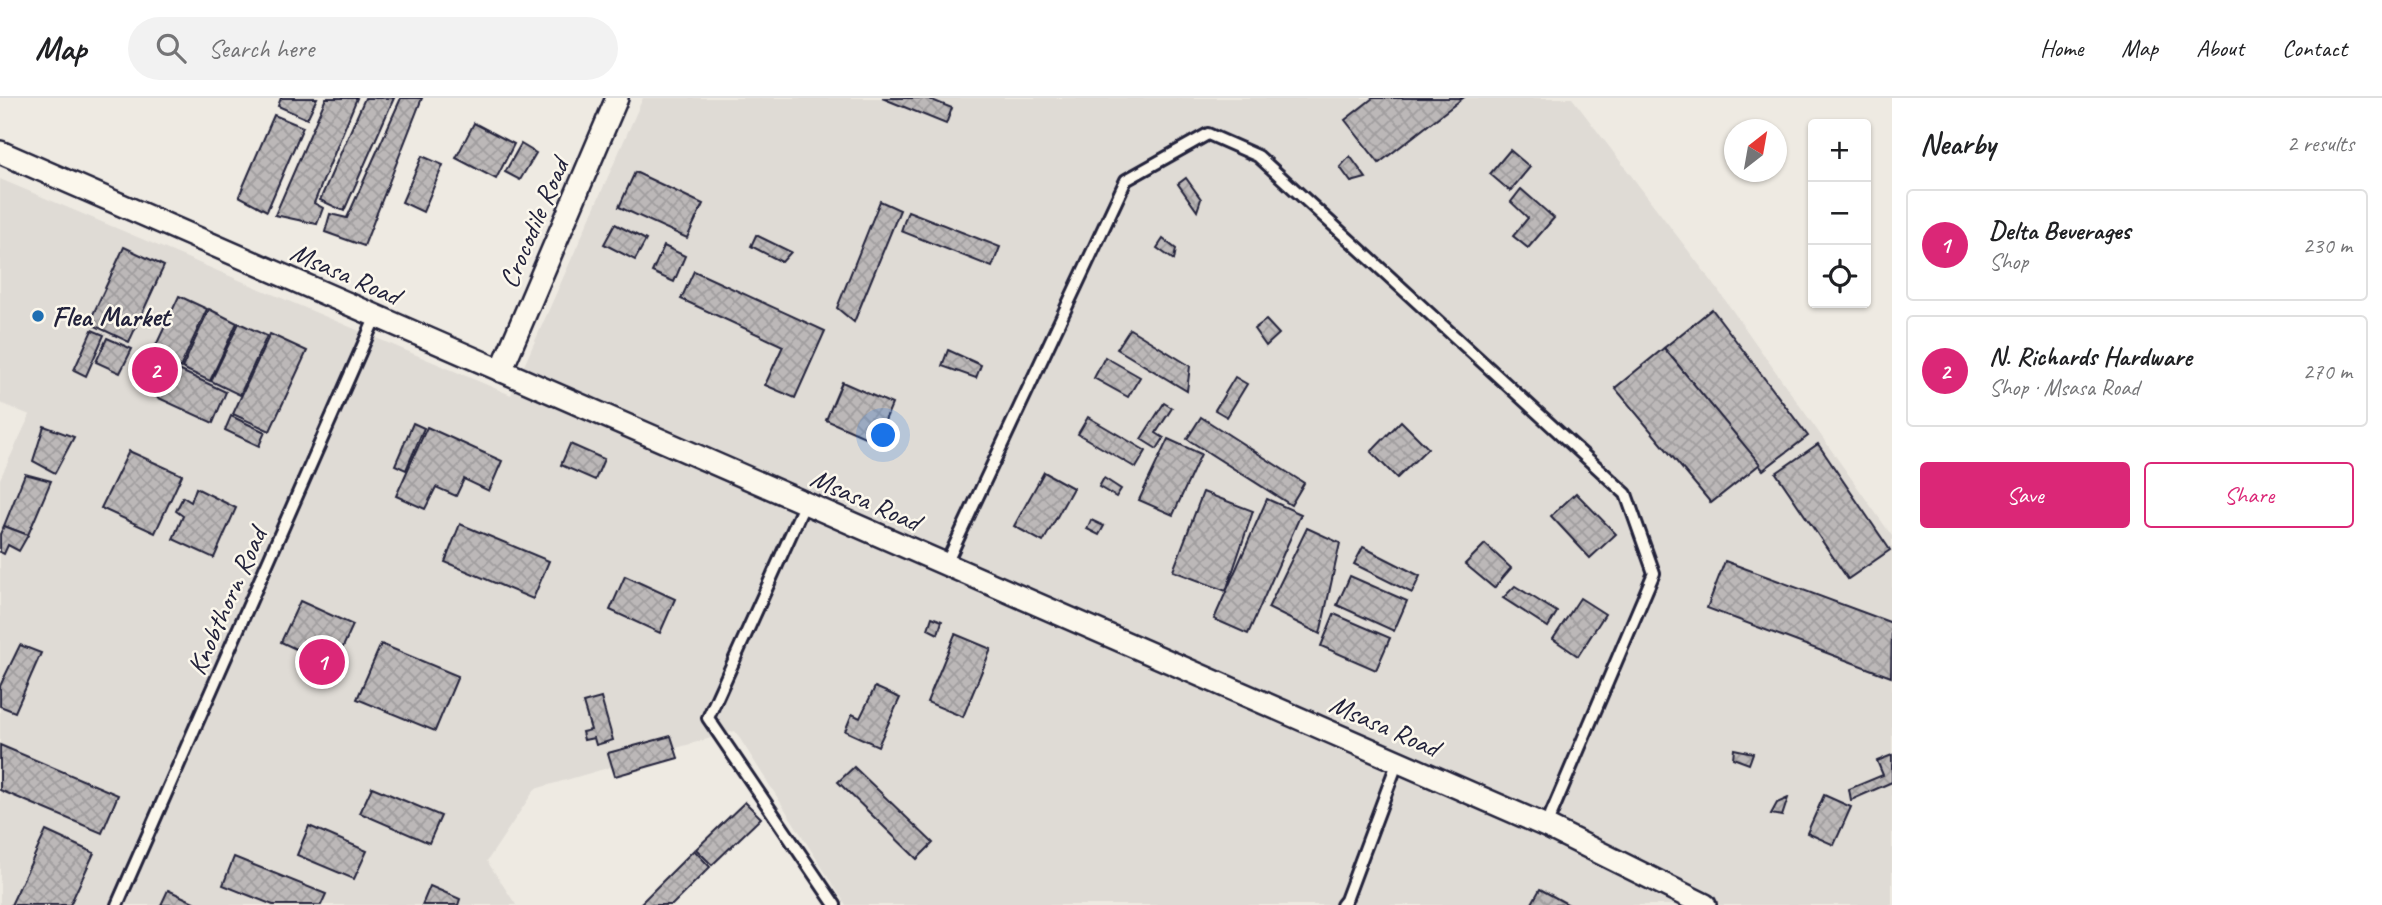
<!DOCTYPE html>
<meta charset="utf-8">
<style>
:root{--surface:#fff;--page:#f2f2f2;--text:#202124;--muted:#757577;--line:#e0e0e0;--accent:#db2777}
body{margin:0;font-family:Caveat,sans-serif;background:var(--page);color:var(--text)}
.controls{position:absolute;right:21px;top:21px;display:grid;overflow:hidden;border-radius:7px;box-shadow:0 2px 5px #0004}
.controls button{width:63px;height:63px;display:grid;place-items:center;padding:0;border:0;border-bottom:2px solid var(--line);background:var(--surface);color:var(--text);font:35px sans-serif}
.compass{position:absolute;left:1724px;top:21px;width:63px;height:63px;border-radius:50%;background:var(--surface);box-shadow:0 2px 5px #0004;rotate:31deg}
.you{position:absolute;left:884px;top:338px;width:24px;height:24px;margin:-18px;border:5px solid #fff;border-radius:50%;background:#1a73e8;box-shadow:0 0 0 10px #1a73e833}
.badge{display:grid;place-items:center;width:46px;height:46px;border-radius:50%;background:var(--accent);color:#fff;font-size:23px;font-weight:700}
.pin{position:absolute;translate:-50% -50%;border:4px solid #fff;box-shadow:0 2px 7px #0006}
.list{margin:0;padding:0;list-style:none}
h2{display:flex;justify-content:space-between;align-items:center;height:91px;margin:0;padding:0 28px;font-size:30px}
h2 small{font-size:23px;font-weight:400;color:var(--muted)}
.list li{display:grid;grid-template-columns:46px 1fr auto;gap:21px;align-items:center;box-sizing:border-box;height:112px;margin:0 14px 14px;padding:0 14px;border:2px solid var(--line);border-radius:7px}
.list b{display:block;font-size:26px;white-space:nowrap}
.list p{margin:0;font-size:23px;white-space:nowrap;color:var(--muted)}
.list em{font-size:23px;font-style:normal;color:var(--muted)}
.actions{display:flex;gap:14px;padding:21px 28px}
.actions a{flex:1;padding:16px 0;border:2px solid var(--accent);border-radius:7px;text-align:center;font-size:24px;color:var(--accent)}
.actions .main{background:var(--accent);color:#fff}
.icon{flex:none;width:38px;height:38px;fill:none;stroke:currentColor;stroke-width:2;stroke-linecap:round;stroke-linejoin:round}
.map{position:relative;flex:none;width:1892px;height:807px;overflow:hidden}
header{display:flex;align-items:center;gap:42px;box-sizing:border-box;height:98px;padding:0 35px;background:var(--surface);border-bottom:2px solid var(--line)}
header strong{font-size:33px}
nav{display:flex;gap:38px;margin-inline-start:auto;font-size:24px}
.search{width:490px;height:63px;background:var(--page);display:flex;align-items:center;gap:18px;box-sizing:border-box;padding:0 24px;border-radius:38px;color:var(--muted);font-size:26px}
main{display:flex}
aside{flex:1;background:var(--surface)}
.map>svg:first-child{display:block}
</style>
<header>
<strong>Map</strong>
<div class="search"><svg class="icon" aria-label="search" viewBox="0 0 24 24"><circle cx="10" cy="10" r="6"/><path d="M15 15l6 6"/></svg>Search here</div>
<nav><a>Home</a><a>Map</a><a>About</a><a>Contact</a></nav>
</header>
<main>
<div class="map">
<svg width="1892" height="807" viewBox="0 0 1892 807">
<defs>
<pattern id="building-cross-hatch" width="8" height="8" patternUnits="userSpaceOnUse" patternTransform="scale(1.75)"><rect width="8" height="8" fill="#bcb8b8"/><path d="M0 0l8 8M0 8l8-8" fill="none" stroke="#a19e9f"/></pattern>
</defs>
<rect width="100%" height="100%" fill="#eeeae2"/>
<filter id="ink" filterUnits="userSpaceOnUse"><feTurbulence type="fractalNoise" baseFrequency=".0143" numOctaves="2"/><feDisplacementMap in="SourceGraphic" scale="14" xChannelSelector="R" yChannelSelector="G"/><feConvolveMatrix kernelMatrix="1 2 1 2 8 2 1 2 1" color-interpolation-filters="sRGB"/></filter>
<g filter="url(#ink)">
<polygon fill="#dfdbd5" points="643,0 1572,0 1713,185 1892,438 1892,807 846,807 735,633 535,691 487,763 516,807 0,807 0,381 30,317 0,305 0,81 511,297"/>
<g fill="url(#building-cross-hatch)" stroke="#22223b" stroke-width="2">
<polygon points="281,0 317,0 307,21 278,8"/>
<polygon points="326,0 357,0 314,105 323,110 317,126 275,117"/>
<polygon points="365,0 394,0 344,113 320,102"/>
<polygon points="401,0 422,0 364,148 325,134 330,116 347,120"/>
<polygon points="882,0 927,0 952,10 946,26"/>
<polygon points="1373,0 1463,0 1379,65 1345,22"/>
<polygon points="274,17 303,29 267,113 239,98"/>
<polygon points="474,25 514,46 496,81 456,60"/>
<polygon points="521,46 536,55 520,82 505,74"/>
<polygon points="1510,52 1530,69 1510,93 1490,76"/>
<polygon points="422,58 443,67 423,114 402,104"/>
<polygon points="1350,58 1366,80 1351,84 1340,69"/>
<polygon points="635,74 703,106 687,140 619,109"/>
<polygon points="1186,80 1201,101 1197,113 1178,86"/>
<polygon points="1521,91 1554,120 1528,150 1513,138 1528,120 1511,104"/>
<polygon points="880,103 900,112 854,224 837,210"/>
<polygon points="908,113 1000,149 992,169 901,133"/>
<polygon points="615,126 646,142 635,162 604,146"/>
<polygon points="756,137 791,154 782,164 751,148"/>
<polygon points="1163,141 1176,151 1174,162 1157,150"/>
<polygon points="664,148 685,158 674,184 652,174"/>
<polygon points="124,149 164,168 129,244 89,225"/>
<polygon points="694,173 825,233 795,300 765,287 783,248 681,201"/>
<polygon points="179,198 207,211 180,270 152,256"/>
<polygon points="209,211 237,225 210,283 182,270"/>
<polygon points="1712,211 1808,338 1763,372 1664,250"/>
<polygon points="1266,222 1279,236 1266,248 1254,231"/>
<polygon points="239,225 267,238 240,297 211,283"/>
<polygon points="1130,231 1190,268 1187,293 1117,251"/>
<polygon points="92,232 104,237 86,278 74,272"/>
<polygon points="270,236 307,253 270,333 233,316"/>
<polygon points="107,240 132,251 120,275 96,264"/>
<polygon points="1664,250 1760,366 1711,405 1615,290"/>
<polygon points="948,252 981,267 976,280 942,268"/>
<polygon points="151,259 226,294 213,325 137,290"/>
<polygon points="1105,259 1140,279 1128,299 1094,280"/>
<polygon points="1235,279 1247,286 1227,319 1215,312"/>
<polygon points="842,284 892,306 876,344 826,322"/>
<polygon points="1164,305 1172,310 1156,335 1164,340 1157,351 1141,341"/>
<polygon points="231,318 265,334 259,348 225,332"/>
<polygon points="1088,319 1146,353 1136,370 1078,336"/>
<polygon points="1201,319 1304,385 1291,407 1187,341"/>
<polygon points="1401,323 1428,350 1397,380 1371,354"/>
<polygon points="413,325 424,330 406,372 395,367"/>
<polygon points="44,328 74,339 55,375 33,363"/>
<polygon points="427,329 502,363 489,393 464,381 456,398 436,389 425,411 396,398"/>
<polygon points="1168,341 1201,356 1173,417 1139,402"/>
<polygon points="570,346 604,361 595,382 561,367"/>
<polygon points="1818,346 1890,452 1848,481 1776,375"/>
<polygon points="129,353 182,377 155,435 101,410"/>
<polygon points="1044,374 1073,390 1043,444 1014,428"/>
<polygon points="25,376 51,383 28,437 4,428"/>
<polygon points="1104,380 1121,391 1116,399 1099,389"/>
<polygon points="196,390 236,410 214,460 173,441 183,418 176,413 183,399 191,404"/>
<polygon points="1203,394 1253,413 1226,493 1173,473"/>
<polygon points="1576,395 1616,436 1590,460 1551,418"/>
<polygon points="1267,401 1301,416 1248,536 1214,521"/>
<polygon points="1091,422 1104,428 1099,437 1087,431"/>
<polygon points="460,426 549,463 533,501 445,464"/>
<polygon points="4,428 28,437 19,453 8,447 4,456 0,454 0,436"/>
<polygon points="1307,430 1340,445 1320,536 1268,510"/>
<polygon points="1485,446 1511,470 1494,490 1465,466"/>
<polygon points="1363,449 1420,478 1412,495 1354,466"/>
<polygon points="1725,463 1892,525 1891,579 1707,510"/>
<polygon points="625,478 675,501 660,535 610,512"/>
<polygon points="1350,478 1407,503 1394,533 1337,507"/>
<polygon points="1515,488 1557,514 1548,529 1503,500"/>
<polygon points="1580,500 1605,516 1578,558 1553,541"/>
<polygon points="300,503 353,527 334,569 281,544"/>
<polygon points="1334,516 1390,540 1376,572 1321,548"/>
<polygon points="932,519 942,523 938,536 928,531"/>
<polygon points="955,536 991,551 963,619 927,604"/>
<polygon points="381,546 458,578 435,633 357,601"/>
<polygon points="20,547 41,555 15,614 0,608 0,588"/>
<polygon points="875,589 900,600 878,648 845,633 852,616 860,620"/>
<polygon points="601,600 613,642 596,647 594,640 584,642 582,634 591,632 583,605"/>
<polygon points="671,638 678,660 615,678 608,655"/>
<polygon points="0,647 118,697 102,735 0,692"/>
<polygon points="1734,651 1753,655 1749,666 1733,660"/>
<polygon points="1892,657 1892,684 1851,702 1849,691 1883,677 1877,663"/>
<polygon points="854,669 933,745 917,761 838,684"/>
<polygon points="372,689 441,718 429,745 360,715"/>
<polygon points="1824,697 1851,709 1834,747 1807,735"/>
<polygon points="1788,700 1782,718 1771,716 1777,705"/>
<polygon points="745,704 761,720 712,767 696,751"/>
<polygon points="309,728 367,753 354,781 297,757"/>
<polygon points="46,733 94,755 70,807 11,807"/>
<polygon points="694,752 710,769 672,807 639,807"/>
<polygon points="234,759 326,796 321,807 273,807 223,787"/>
<polygon points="430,788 460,801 458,807 422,807"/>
<polygon points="1540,791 1569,807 1531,807"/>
<polygon points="168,792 200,807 161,807"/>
</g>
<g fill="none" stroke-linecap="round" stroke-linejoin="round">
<defs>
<g id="service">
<polyline points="805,405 708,620 835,807"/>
<polyline points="946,466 1126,82 1208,36 1258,58 1626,396 1654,475 1546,728"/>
<polyline points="117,807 376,218"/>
<polyline points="1342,807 1346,802 1398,663"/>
</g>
<g id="minor">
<polyline points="0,54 1546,728 1705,807"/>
<polyline points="501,273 617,0"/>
</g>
</defs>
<use href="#service" stroke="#22223b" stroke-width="16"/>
<use href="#minor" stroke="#22223b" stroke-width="26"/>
<use href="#service" stroke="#fbf7ec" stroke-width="10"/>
<use href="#minor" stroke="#fbf7ec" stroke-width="21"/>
</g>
</g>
<circle fill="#1f6fb2" stroke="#fbf7ec" stroke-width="2.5" cx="38" cy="218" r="7"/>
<g text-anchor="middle" stroke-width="5" stroke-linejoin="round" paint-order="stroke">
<g font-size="28" fill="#22223b" stroke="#fbf7ec">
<text transform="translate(533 125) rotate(-67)" y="10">Crocodile Road</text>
<text transform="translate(346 175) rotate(24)" y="10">Msasa Road</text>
<text transform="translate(866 401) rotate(24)" y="10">Msasa Road</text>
<text transform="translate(226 503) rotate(-66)" y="10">Knobthorn Road</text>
<text transform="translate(1385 627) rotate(24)" y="10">Msasa Road</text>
</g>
<g font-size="28" font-weight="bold" fill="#22223b" stroke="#fbf7ec" text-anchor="start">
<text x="52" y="228">Flea Market</text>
</g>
</g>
</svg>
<div class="controls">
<button>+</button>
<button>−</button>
<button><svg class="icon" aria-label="locate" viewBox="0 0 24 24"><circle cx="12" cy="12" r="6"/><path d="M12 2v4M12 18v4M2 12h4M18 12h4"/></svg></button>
</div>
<svg class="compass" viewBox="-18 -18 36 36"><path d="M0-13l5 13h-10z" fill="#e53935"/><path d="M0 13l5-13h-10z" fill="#757577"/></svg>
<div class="you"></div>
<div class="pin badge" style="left:322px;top:564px">1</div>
<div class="pin badge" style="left:155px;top:272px">2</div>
</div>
<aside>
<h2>Nearby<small>2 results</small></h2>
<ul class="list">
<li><span class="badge">1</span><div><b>Delta Beverages</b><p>Shop</p></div><em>230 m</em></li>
<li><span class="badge">2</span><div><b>N. Richards Hardware</b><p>Shop · Msasa Road</p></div><em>270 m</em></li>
</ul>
<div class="actions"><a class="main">Save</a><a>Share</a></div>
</aside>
</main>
